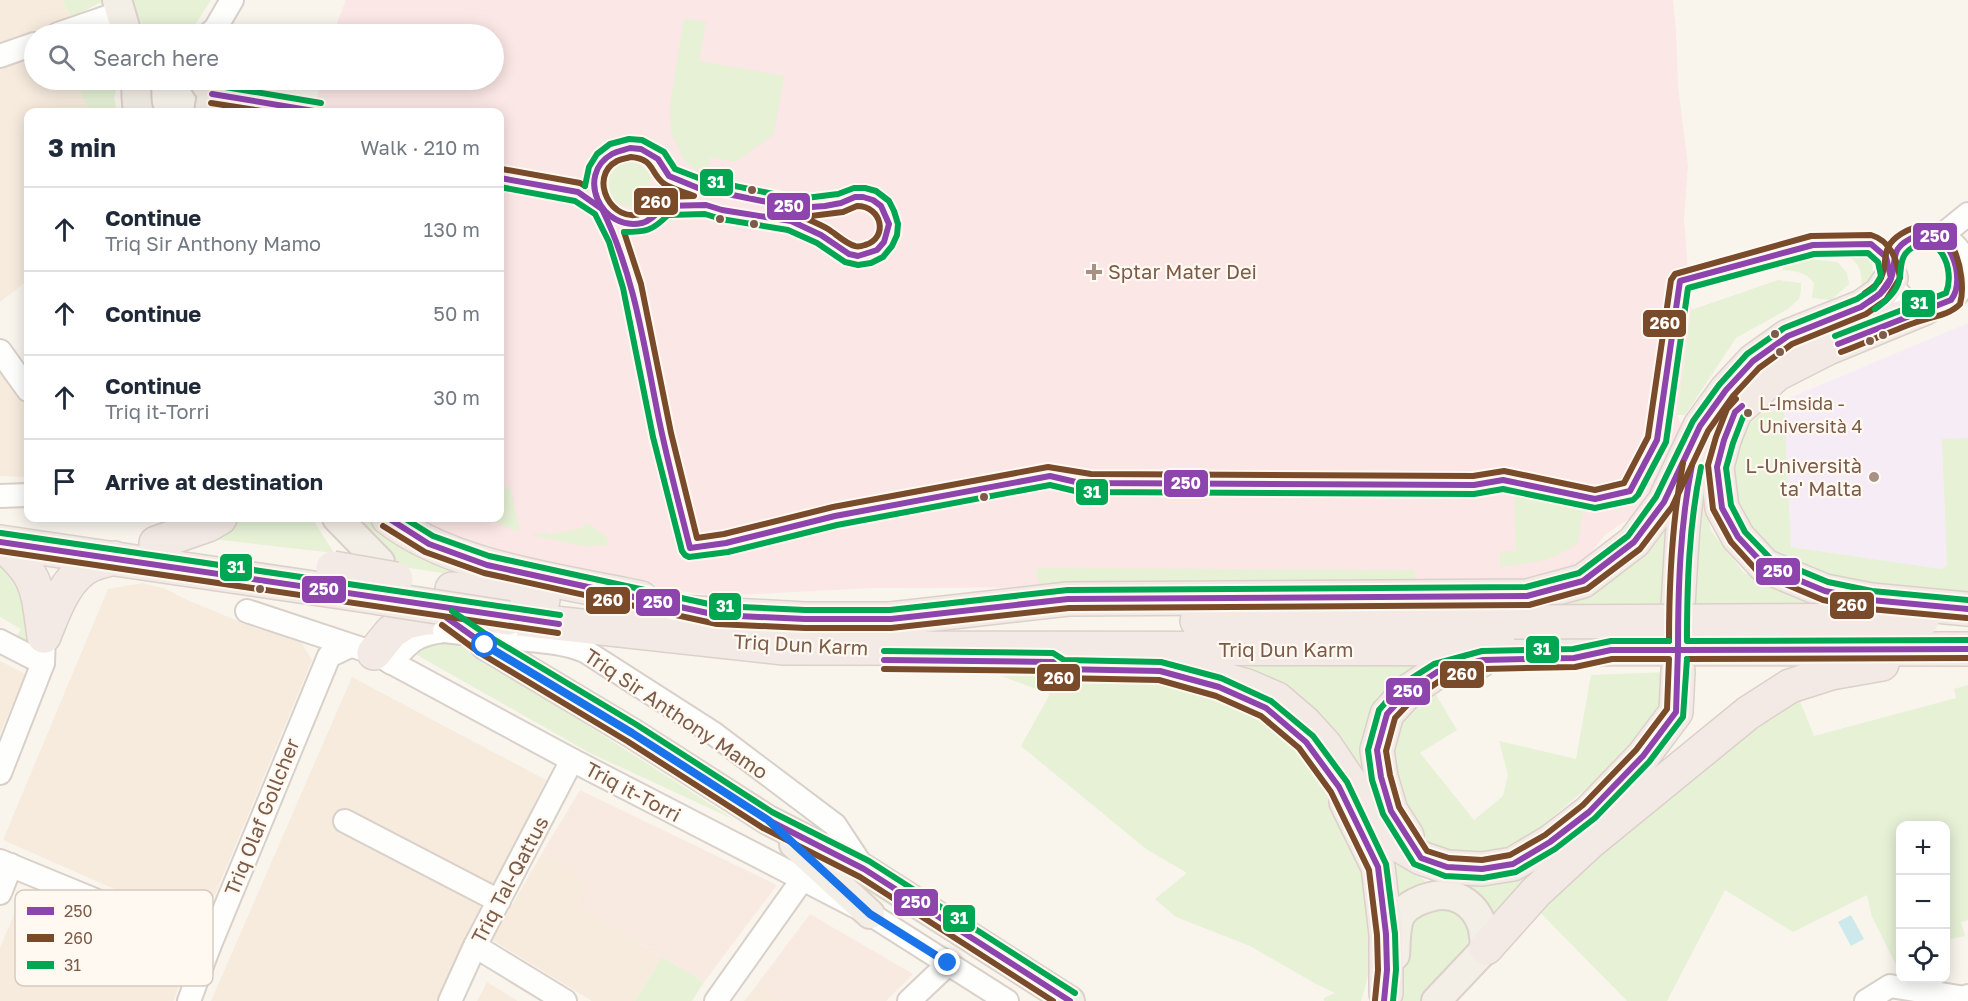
<!DOCTYPE html>
<meta charset="utf-8">
<style>
:root{--surface:#fff;--page:#f6f6f7;--text:#1f2937;--muted:#747a83;--line:#e0e1e3}
body{margin:0;font-family:"Golos Text",sans-serif;background:var(--page);color:var(--text)}
.controls{position:absolute;right:18px;bottom:18px;display:grid;overflow:hidden;border-radius:12px;box-shadow:0 3px 15px #0003}
.controls button{width:54px;height:54px;display:grid;place-items:center;padding:0;border:0;border-bottom:2px solid var(--line);background:var(--surface);color:var(--text);font:30px sans-serif}
.stop{position:absolute;width:18px;height:18px;margin:-14px;border:4px solid #1a73e8;border-radius:50%;background:#fff}
.stop.end{background:#1a73e8;border-color:#fff;box-shadow:0 2px 6px #0008}
.list{margin:0;padding:0;list-style:none}
h2{display:flex;justify-content:space-between;align-items:center;height:78px;margin:0;padding:0 24px;font-size:26px}
h2 small{font-size:20px;font-weight:400;color:var(--muted)}
.list li{display:grid;grid-template-columns:39px 1fr auto;gap:18px;align-items:center;box-sizing:border-box;height:84px;padding:0 24px;border-top:2px solid var(--line)}
.list b{display:block;font-size:22px;white-space:nowrap}
.list p{margin:0;font-size:20px;white-space:nowrap;color:var(--muted)}
.list em{font-size:20px;font-style:normal;color:var(--muted)}
.icon{flex:none;width:33px;height:33px;fill:none;stroke:currentColor;stroke-width:2;stroke-linecap:round;stroke-linejoin:round}
.map{position:relative;flex:none;width:1968px;height:1001px;overflow:hidden}
.search{position:absolute;background:var(--surface);box-shadow:0 3px 15px #0003;left:24px;top:24px;width:480px;height:66px;display:flex;align-items:center;gap:15px;box-sizing:border-box;padding:0 21px;border-radius:33px;color:var(--muted);font-size:22px}
.panel{position:absolute;background:var(--surface);box-shadow:0 3px 15px #0003;left:24px;top:108px;width:480px;height:414px;border-radius:12px}
.map>svg:first-child{display:block}
</style>
<div class="map">
<svg width="1968" height="1001" viewBox="0 0 1968 1001">
<rect width="100%" height="100%" fill="#f9f5ed"/>
<g fill="#f6ebdd">
<polygon points="0,0 63,0 65,8 74,16 62,21 62,34 34,34 34,80 76,80 89,112 28,112 28,280 0,302"/>
<polygon points="0,370 28,404 27,477 0,476"/>
<polygon points="143,583 166,589 185,599 257,629 298,637 312,660 205,919 196,925 3,840 108,589"/>
<polygon points="0,661 25,674 0,734"/>
<polygon points="352,677 546,780 439,1001 211,1001"/>
<polygon points="542,853 589,880 575,905 662,957 635,1001 592,1001 492,940"/>
<polygon points="22,895 189,963 173,1001 0,1001 0,948"/>
<polygon points="487,982 518,1001 477,1001"/>
<polygon points="756,986 782,1001 744,1001"/>
</g>
<g fill="#f9eae1">
<polygon points="580,790 777,885 704,982 575,905 589,880 542,853"/>
<polygon points="810,914 913,974 886,1001 782,1001 756,986"/>
</g>
<polygon fill="#f6ecf5" points="1968,323 1968,548 1941,569 1791,547 1770,406"/>
<polygon fill="#fbe7e5" points="346,0 1673,0 1676,32 1678,86 1688,166 1684,219 1691,310 1677,415 1685,432 1646,502 1633,516 1605,535 1581,566 1498,586 872,588 716,596 579,577 437,532 421,518 500,518 500,112 313,112 322,80 494,80 494,34 333,34"/>
<g fill="#e6f1d6">
<polygon points="63,0 105,0 74,16 65,8"/>
<polygon points="131,0 211,0 189,34 146,34"/>
<polygon points="684,18 706,22 699,61 784,76 774,134 736,162 710,157 708,171 692,168 682,157 671,132 670,104"/>
<polygon points="76,80 119,80 114,98 117,112 89,112"/>
<circle cx="629" cy="184" r="22"/>
<path d="M1834,249L1861,253L1872,263L1873,273L1871,283L1861,288C1864,264 1853,258 1834,249Z"/>
<path d="M1809,259L1838,262L1847,273L1849,284L1831,300L1812,298L1814,283C1806,272 1796,271 1783,270L1782,266Z"/>
<polygon points="1778,280 1801,283 1801,291 1799,299 1788,309 1736,338 1685,415 1677,415 1691,310"/>
<polygon points="1784,410 1791,547 1941,569 1947,565 1942,439 1968,438 1968,596 1801,575 1741,534 1727,446 1761,413"/>
<polygon points="1700,483 1711,531 1744,573 1813,599 1886,613 1695,611"/>
<polygon points="510,487 520,532 512,530 488,518 500,518 500,490"/>
<path d="M1514,492L1584,507L1577,544C1549,562 1532,563 1500,567V552L1516,551Z"/>
<polygon points="1669,510 1664,610 1512,611"/>
<polygon points="235,518 312,518 334,553 195,537"/>
<polygon points="347,518 375,518 486,580 404,567 368,547"/>
<polygon points="583,524 588,524 607,537 608,545 583,546 532,535 546,532 547,535 583,528"/>
<polygon points="0,560 29,579 34,648 15,640 21,629 0,617"/>
<polygon points="1036,568 1415,570 1414,587 1039,585"/>
<polygon points="440,637 459,643 735,820 590,753 410,651"/>
<polygon points="1195,661 1442,662 1409,676 1375,795 1346,756"/>
<polygon points="1670,672 1656,715 1637,746 1526,839 1488,854 1447,852 1417,839 1384,740 1432,688 1457,730 1420,753 1474,820 1503,796 1508,775 1499,741 1576,759 1591,675"/>
<path d="M1001,676C1069,677 1154,670 1218,695C1300,726 1361,815 1371,902C1373,920 1373,943 1371,961C1369,974 1365,988 1361,1001H1324V998L1335,993L1316,984L1250,946L1176,917L1155,899L1187,873L1146,849L1021,746L1050,694Z"/>
<polygon points="1968,685 1968,920 1961,922 1965,936 1946,940 1946,826 1900,826 1900,973 1872,917 1867,895 1793,932 1725,890 1667,1001 1627,1001 1532,904 1574,864 1798,696 1814,736 1956,698 1954,689"/>
<polygon points="1388,846 1426,882 1486,886 1518,881 1538,872 1492,931 1479,908 1400,908"/>
<polygon points="835,863 1045,1001 852,882"/>
<polygon points="1450,904 1467,920 1469,942 1465,955 1421,1001 1392,1001 1403,975 1404,934 1413,915"/>
<polygon points="662,957 704,982 692,1001 635,1001"/>
</g>
<polygon fill="#cde9ec" points="1851,915 1864,939 1851,946 1838,922"/>
<g fill="none" stroke-linecap="round" stroke-linejoin="round">
<defs>
<g id="minor">
<polyline points="58,34 122,12"/>
<polyline points="209,34 215,29 232,0"/>
<polyline points="0,56 34,44"/>
<circle cx="1928" cy="271" r="37"/>
<polyline points="1941,236 1968,214"/>
<polyline points="0,351 28,390"/>
<polyline points="0,496 28,495"/>
<polyline points="247,611 374,653 572,760 870,914 1007,1001"/>
<path d="M507,638C534,641 561,641 585,651L713,733L835,825L864,869"/>
<polyline points="0,641 43,663"/>
<path d="M391,663C409,642 416,634 444,631"/>
<polyline points="0,773 43,663 44,636"/>
<polyline points="345,821 499,901"/>
<polyline points="0,861 209,947"/>
<polyline points="0,893 11,865"/>
<polyline points="475,946 565,1001"/>
<polyline points="189,1001 209,947 329,656 350,646"/>
<polyline points="450,1001 475,946 572,760"/>
<polyline points="716,1001 802,880"/>
<polyline points="909,1001 948,964"/>
<polyline points="1866,1001 1890,986 1966,998 1968,996"/>
</g>
<g id="major">
<polyline points="117,0 127,34"/>
<path d="M136,80C137,90 135,103 139,112"/>
<polyline points="203,80 212,94 209,112"/>
<polyline points="337,518 380,562"/>
<polyline points="485,645 632,733 768,820 864,869 1070,1001"/>
<polyline points="794,844 870,914"/>
<path d="M1395,955C1396,943 1395,923 1402,913C1408,905 1421,899 1430,897C1453,890 1474,902 1482,925C1484,932 1484,941 1486,948L1436,1001"/>
</g>
<g id="highway">
<polyline points="1735,412 1724,440 1717,467 1722,508 1738,537 1765,566 1825,591 1871,600 1968,609"/>
<polyline points="1723,427 1735,412 1777,374 1828,348 1925,308"/>
<path d="M388,518C451,568 562,581 641,598"/>
<polyline points="0,542 354,594"/>
<path d="M0,543C39,575 37,588 44,636"/>
<polyline points="156,543 208,525 220,518"/>
<polyline points="452,589 543,600"/>
<path d="M1678,606C1681,560 1682,514 1691,469"/>
<polyline points="609,608 805,619 914,619"/>
<polyline points="891,619 1068,599 1527,596 1583,581 1634,542 1664,502 1700,426 1726,390 1753,361 1788,336 1861,307 1880,294 1891,278"/>
<polyline points="1197,621 1514,622"/>
<path d="M44,636C54,612 65,577 91,565C98,562 107,560 114,558"/>
<polyline points="374,653 391,632 406,622 425,618 508,618 784,648 1968,649"/>
<polyline points="1156,666 1179,667 1247,686 1277,699 1305,723 1325,745 1368,809 1399,845 1421,858 1447,867 1482,869 1513,864 1550,842 1589,812 1643,756 1676,712 1678,671"/>
<polyline points="1346,802 1378,867 1386,934 1386,993"/>
<polyline points="1407,836 1391,811 1381,777 1377,750 1387,714 1407,692 1437,672 1480,661"/>
<polyline points="1486,948 1536,892 1590,842 1748,713 1790,686 1831,673 1882,664"/>
</g>
</defs>
<use href="#minor" stroke="#d9d0ca" stroke-width="26"/>
<use href="#major" stroke="#dbd1ca" stroke-width="32"/>
<use href="#highway" stroke="#dbd1ca" stroke-width="36"/>
<use href="#minor" stroke="#fefefc" stroke-width="22"/>
<use href="#major" stroke="#f4efe6" stroke-width="28"/>
<use href="#highway" stroke="#f3eae5" stroke-width="33"/>
<defs>
<polyline id="minor-bridge" points="444,631 507,638"/>
<g id="highway-bridge">
<polyline points="333,568 396,579"/>
<polyline points="354,594 508,618"/>
<polyline points="1514,622 1922,620"/>
</g>
</defs>
<use href="#minor-bridge" stroke="#d9d0ca" stroke-width="26" stroke-linecap="butt"/>
<use href="#highway-bridge" stroke="#dbd1ca" stroke-width="36" stroke-linecap="butt"/>
<use href="#minor-bridge" stroke="#fefefc" stroke-width="22"/>
<use href="#highway-bridge" stroke="#f3eae5" stroke-width="33"/>
<defs>
<g id="bus-1">
<polyline points="212,94 320,112"/>
<path d="M630,148L641,149L658,159L669,176L698,188L797,208L825,206L841,203L855,197H863L873,200L881,206L889,224L884,242L877,250L858,256L849,254L821,235L791,221L722,210L706,205L664,206C658,212 651,221 642,223C601,232 575,175 612,154C617,151 624,150 630,148Z"/>
<polyline points="500,178 578,192 602,209"/>
<path d="M1838,344L1951,300C1968,279 1948,223 1916,236C1886,249 1899,260 1890,281C1886,290 1878,296 1870,301"/>
<polyline points="1742,406 1735,412 1724,440 1717,467 1722,508 1738,537 1765,566 1825,591 1871,600 1968,609"/>
<path d="M388,518L429,544L487,565L717,615L805,619H891L1068,599L1527,596L1583,581L1634,542L1664,502L1700,426L1726,390L1753,361L1788,336L1861,307L1880,294L1891,278L1886,257L1871,244L1813,245L1680,281L1657,440L1630,491L1595,499L1503,480L1474,485L1091,483L1076,482L1050,476L835,516L726,543L690,548C679,504 667,460 658,415C644,345 634,274 602,209"/>
<polyline points="0,542 559,624"/>
<polyline points="447,618 485,645 632,733 768,820 864,869 1070,1001"/>
<polygon points="1611,650 1678,650 1676,712 1643,756 1589,812 1550,842 1513,864 1482,869 1447,867 1421,858 1391,811 1381,777 1377,750 1387,714 1407,692 1437,672 1483,660 1574,658"/>
<path d="M1678,650C1678,588 1680,525 1692,465"/>
<polyline points="1678,650 1968,649"/>
<polyline points="884,660 1053,662 1060,669 1160,671 1219,687 1266,708 1306,742 1339,787 1378,867 1386,934 1387,970 1384,1001"/>
</g>
<g id="bus-2">
<polyline points="211,103 268,112"/>
<path d="M631,157C654,159 650,172 663,183C671,189 685,192 694,196L661,197C655,202 650,209 643,213C612,226 587,177 617,161C621,159 627,158 631,157Z"/>
<polyline points="502,169 580,183 585,186"/>
<path d="M857,206C882,206 889,238 865,245C862,246 858,247 855,246C846,244 836,234 828,229C820,224 811,221 803,217L843,212Z"/>
<path d="M1841,352C1865,343 1889,332 1914,323C1928,317 1949,316 1960,304C1968,278 1952,201 1901,234C1879,248 1889,260 1881,278C1878,285 1871,289 1865,293"/>
<polyline points="1736,399 1727,409 1716,437 1708,465 1713,509 1731,542 1759,573 1823,600 1870,609 1967,618"/>
<path d="M383,526L425,552L484,573L717,624L805,628H891L1069,608L1529,605L1587,589L1640,549L1672,507L1708,431L1733,396L1759,368L1792,344L1866,314L1886,300L1900,278C1897,260 1891,241 1871,235L1811,236L1675,274L1671,280L1648,437L1624,483L1595,490L1504,471L1473,476L1091,474L1048,467L833,507L724,534L697,538L671,433L641,284L624,232"/>
<polyline points="0,551 558,633"/>
<polyline points="442,625 480,653 627,741 763,828 860,877 1053,1001"/>
<path d="M1669,641C1669,582 1672,521 1683,463"/>
<polygon points="1612,659 1669,659 1667,709 1636,750 1583,805 1545,835 1510,855 1482,860 1449,858 1427,851 1399,807 1390,775 1386,751 1395,718 1413,699 1441,680 1484,669 1575,667"/>
<polyline points="1687,659 1968,658"/>
<polyline points="884,669 1049,671 1059,678 1159,680 1216,696 1261,716 1299,748 1331,792 1369,870 1377,935 1378,970 1375,1000"/>
</g>
<g id="bus-3">
<polyline points="213,85 321,103"/>
<path d="M585,186L589,167L597,154L610,144L629,139L642,140L664,152L675,169L701,179L798,199L838,194L854,188H865L876,191L889,201L894,211L898,224L897,235L892,246L883,257L871,263L858,265L845,262L817,243L788,230L721,219L705,214L668,215C652,231 646,232 624,232"/>
<path d="M1835,336L1946,293C1956,269 1938,227 1909,250C1899,258 1902,270 1899,281C1896,293 1885,302 1875,309"/>
<polyline points="1748,413 1743,417 1733,443 1726,468 1731,505 1745,532 1770,558 1828,582 1872,591 1968,600"/>
<path d="M1701,467C1689,524 1687,583 1687,641L1968,640"/>
<polyline points="404,518 433,536 489,556 718,606 805,610 890,610 1068,590 1526,587 1579,573 1628,536 1656,497 1693,421 1719,385 1747,354 1784,328 1857,299 1874,288 1881,276 1878,262 1868,253 1814,254 1688,288 1666,442 1638,495 1633,500 1595,508 1503,489 1474,494 1091,492 1075,491 1050,485 837,525 728,552 689,557 685,555 682,551 653,437 623,288 609,242 595,214 575,201 500,187"/>
<polyline points="1,533 560,615"/>
<polyline points="452,611 490,637 637,725 772,812 869,861 1075,993"/>
<polyline points="1669,641 1611,641 1573,649 1482,651 1434,664 1401,685 1379,710 1368,750 1372,780 1383,814 1414,864 1445,876 1483,878 1516,872 1555,849 1595,818 1649,762 1683,717 1687,659"/>
<polyline points="884,651 1053,653 1064,660 1161,662 1221,678 1271,701 1313,736 1347,782 1386,864 1395,934 1396,970 1393,1001"/>
</g>
</defs>
<use href="#bus-1" stroke="#fff9f1" stroke-width="10"/>
<use href="#bus-2" stroke="#fff9f1" stroke-width="10"/>
<use href="#bus-3" stroke="#fff9f1" stroke-width="10"/>
<use href="#bus-1" stroke="#8e44ad" stroke-width="6"/>
<use href="#bus-2" stroke="#7a4b2a" stroke-width="6"/>
<use href="#bus-3" stroke="#00a651" stroke-width="6"/>
</g>
<g fill="none" stroke-linecap="round" stroke-linejoin="round">
<polyline stroke="#1a73e8" stroke-width="8" points="485,645 632,733 768,820 870,914 948,963"/>
</g>
<g fill="#7c5b48" stroke="#fff9f1" stroke-width="2">
<circle cx="752" cy="190" r="5"/>
<circle cx="720" cy="219" r="5"/>
<circle cx="754" cy="224" r="5"/>
<circle cx="1775" cy="334" r="5"/>
<circle cx="1883" cy="335" r="5"/>
<circle cx="1870" cy="341" r="5"/>
<circle cx="1780" cy="352" r="5"/>
<circle cx="1748" cy="413" r="5"/>
<circle cx="984" cy="497" r="5"/>
<circle cx="260" cy="589" r="5"/>
</g>
<g fill="#a89182" stroke="#fff9f1" stroke-width="2">
<path d="M1091 263h6v6h6v6h-6v6h-6v-6h-6v-6h6z"/>
<circle cx="1874" cy="477" r="6"/>
</g>
<g text-anchor="middle" stroke-width="4.5" stroke-linejoin="round" paint-order="stroke">
<g font-size="18" fill="#7c5b48" stroke="#fff9f1" text-anchor="start">
<text x="1759" y="410">L-Imsida -<tspan x="1759" dy="23">Università 4</tspan></text>
</g>
<g font-size="20" fill="#7c5b48" stroke="#fff9f1" text-anchor="start">
<text x="1108" y="279">Sptar Mater Dei</text>
<text x="1862" y="473" text-anchor="end">L-Università<tspan x="1862" dy="23">ta' Malta</tspan></text>
</g>
<g font-size="20" fill="#7c5b48" stroke="#fff9f1">
<text transform="translate(801 645) rotate(3)" y="7">Triq Dun Karm</text>
<text x="1286" y="657">Triq Dun Karm</text>
<text transform="translate(676 714) rotate(34)" y="7">Triq Sir Anthony Mamo</text>
<text transform="translate(633 792) rotate(28)" y="7">Triq it-Torri</text>
<text transform="translate(262 817) rotate(-68)" y="7">Triq Olaf Gollcher</text>
<text transform="translate(510 880) rotate(-62)" y="7">Triq Tal-Qattus</text>
</g>
</g>
<rect x="15" y="890" width="198" height="96" rx="9" fill="#fff9f1" stroke="#d8cabe" stroke-width="1.5"/>
<rect x="27" y="907" width="27" height="8" fill="#8e44ad"/>
<rect x="27" y="934" width="27" height="8" fill="#7a4b2a"/>
<rect x="27" y="961" width="27" height="8" fill="#00a651"/>
<g font-size="16" fill="#7c5b48">
<text x="64" y="917">250</text>
<text x="64" y="944">260</text>
<text x="64" y="971">31</text>
</g>
<g stroke="#fff9f1" stroke-width="2">
<rect x="699" y="168" width="35" height="29" rx="6" fill="#00a651"/>
<rect x="633" y="187" width="46" height="29" rx="6" fill="#7a4b2a"/>
<rect x="766" y="192" width="45" height="29" rx="6" fill="#8e44ad"/>
<rect x="1912" y="222" width="46" height="29" rx="6" fill="#8e44ad"/>
<rect x="1901" y="289" width="35" height="29" rx="6" fill="#00a651"/>
<rect x="1642" y="309" width="45" height="29" rx="6" fill="#7a4b2a"/>
<rect x="1163" y="469" width="46" height="29" rx="6" fill="#8e44ad"/>
<rect x="1075" y="478" width="34" height="28" rx="6" fill="#00a651"/>
<rect x="219" y="553" width="34" height="29" rx="6" fill="#00a651"/>
<rect x="1755" y="557" width="46" height="29" rx="6" fill="#8e44ad"/>
<rect x="301" y="575" width="46" height="29" rx="6" fill="#8e44ad"/>
<rect x="585" y="586" width="46" height="29" rx="6" fill="#7a4b2a"/>
<rect x="635" y="588" width="46" height="29" rx="6" fill="#8e44ad"/>
<rect x="1829" y="591" width="46" height="29" rx="6" fill="#7a4b2a"/>
<rect x="708" y="592" width="34" height="29" rx="6" fill="#00a651"/>
<rect x="1525" y="635" width="35" height="29" rx="6" fill="#00a651"/>
<rect x="1439" y="660" width="46" height="29" rx="6" fill="#7a4b2a"/>
<rect x="1036" y="663" width="45" height="29" rx="6" fill="#7a4b2a"/>
<rect x="1385" y="677" width="46" height="29" rx="6" fill="#8e44ad"/>
<rect x="893" y="888" width="46" height="29" rx="6" fill="#8e44ad"/>
<rect x="942" y="904" width="34" height="29" rx="6" fill="#00a651"/>
</g>
<g font-size="16" text-anchor="middle" font-weight="bold" fill="#fff">
<text x="716" y="188">31</text>
<text x="656" y="208">260</text>
<text x="789" y="212">250</text>
<text x="1935" y="242">250</text>
<text x="1919" y="309">31</text>
<text x="1665" y="329">260</text>
<text x="1186" y="489">250</text>
<text x="1092" y="498">31</text>
<text x="236" y="573">31</text>
<text x="1778" y="577">250</text>
<text x="324" y="595">250</text>
<text x="608" y="606">260</text>
<text x="658" y="608">250</text>
<text x="1852" y="611">260</text>
<text x="725" y="612">31</text>
<text x="1542" y="655">31</text>
<text x="1462" y="680">260</text>
<text x="1059" y="684">260</text>
<text x="1408" y="697">250</text>
<text x="916" y="908">250</text>
<text x="959" y="924">31</text>
</g>
</svg>
<div class="controls">
<button>+</button>
<button>−</button>
<button><svg class="icon" aria-label="locate" viewBox="0 0 24 24"><circle cx="12" cy="12" r="6"/><path d="M12 2v4M12 18v4M2 12h4M18 12h4"/></svg></button>
</div>
<div class="stop" style="left:485px;top:645px"></div>
<div class="stop end" style="left:948px;top:963px"></div>
<div class="search"><svg class="icon" aria-label="search" viewBox="0 0 24 24"><circle cx="10" cy="10" r="6"/><path d="M15 15l6 6"/></svg>Search here</div>
<section class="panel">
<h2>3 min<small>Walk · 210 m</small></h2>
<ul class="list">
<li><svg class="icon" aria-label="ahead" viewBox="0 0 24 24"><path d="M12 20V5M6 11l6-6 6 6"/></svg><div><b>Continue</b><p>Triq Sir Anthony Mamo</p></div><em>130 m</em></li>
<li><svg class="icon" aria-label="ahead" viewBox="0 0 24 24"><path d="M12 20V5M6 11l6-6 6 6"/></svg><div><b>Continue</b></div><em>50 m</em></li>
<li><svg class="icon" aria-label="ahead" viewBox="0 0 24 24"><path d="M12 20V5M6 11l6-6 6 6"/></svg><div><b>Continue</b><p>Triq it-Torri</p></div><em>30 m</em></li>
<li><svg class="icon" aria-label="arrive" viewBox="0 0 24 24"><path d="M6 21V4h12l-3 4 3 4H6"/></svg><div><b>Arrive at destination</b></div></li>
</ul>
</section>
</div>
